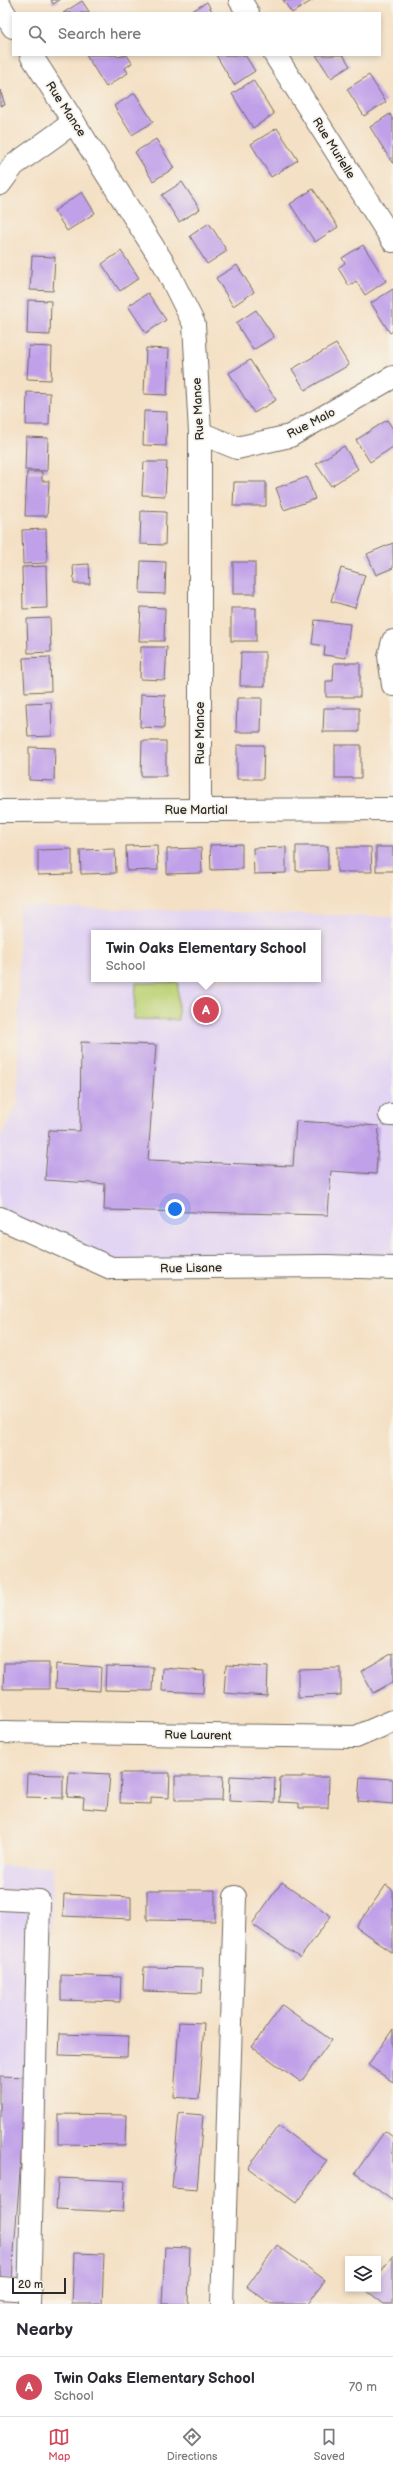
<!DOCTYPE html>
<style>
:root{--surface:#fff;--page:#f7f7f7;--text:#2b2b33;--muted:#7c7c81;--line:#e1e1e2;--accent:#d1495b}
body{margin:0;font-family:"Balsamiq Sans",sans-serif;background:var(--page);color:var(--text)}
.controls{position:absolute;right:12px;bottom:12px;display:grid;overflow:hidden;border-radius:0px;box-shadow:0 2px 6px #0003}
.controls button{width:36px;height:36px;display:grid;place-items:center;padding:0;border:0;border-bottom:1px solid var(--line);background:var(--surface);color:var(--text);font:20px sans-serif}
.scale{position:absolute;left:12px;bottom:10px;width:54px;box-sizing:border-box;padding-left:4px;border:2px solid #2b2b2b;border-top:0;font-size:11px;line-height:14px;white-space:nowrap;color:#2b2b2b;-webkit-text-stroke:3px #f7f3e8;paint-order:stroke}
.you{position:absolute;left:175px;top:1209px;width:14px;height:14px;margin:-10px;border:3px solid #fff;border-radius:50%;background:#1a73e8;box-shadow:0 0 0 6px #1a73e833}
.badge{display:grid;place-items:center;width:26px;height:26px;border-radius:50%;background:var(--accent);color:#fff;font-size:13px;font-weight:700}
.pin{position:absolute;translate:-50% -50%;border:2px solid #fff;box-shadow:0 1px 4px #0006}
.popup{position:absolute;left:91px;top:930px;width:230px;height:52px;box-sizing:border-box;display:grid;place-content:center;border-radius:0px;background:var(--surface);filter:drop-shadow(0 1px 3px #0005);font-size:13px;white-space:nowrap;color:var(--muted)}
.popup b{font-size:15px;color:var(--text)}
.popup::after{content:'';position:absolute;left:50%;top:100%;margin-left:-8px;border:8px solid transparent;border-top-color:var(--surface)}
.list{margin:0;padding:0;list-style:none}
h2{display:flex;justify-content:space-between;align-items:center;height:52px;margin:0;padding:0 16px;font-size:17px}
h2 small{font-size:13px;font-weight:400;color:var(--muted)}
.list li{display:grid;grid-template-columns:26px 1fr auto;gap:12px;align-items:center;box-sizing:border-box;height:60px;padding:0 16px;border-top:1px solid var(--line)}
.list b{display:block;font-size:15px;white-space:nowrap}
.list p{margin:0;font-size:13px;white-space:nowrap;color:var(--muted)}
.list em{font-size:13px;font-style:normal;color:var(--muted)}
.icon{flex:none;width:22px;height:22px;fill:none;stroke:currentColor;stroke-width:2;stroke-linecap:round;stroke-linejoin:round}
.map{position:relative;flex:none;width:393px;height:2304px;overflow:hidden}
.search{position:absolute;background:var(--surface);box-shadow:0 2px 6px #0003;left:12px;right:12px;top:12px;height:44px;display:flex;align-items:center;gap:10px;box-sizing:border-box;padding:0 14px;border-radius:0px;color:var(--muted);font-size:15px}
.sheet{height:112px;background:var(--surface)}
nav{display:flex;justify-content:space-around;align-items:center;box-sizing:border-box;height:56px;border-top:1px solid var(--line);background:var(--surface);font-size:11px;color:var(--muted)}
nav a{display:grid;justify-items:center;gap:2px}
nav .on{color:var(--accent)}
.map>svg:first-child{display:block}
</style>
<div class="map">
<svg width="393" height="2304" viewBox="0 0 393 2304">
<rect width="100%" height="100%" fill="#f7f3e8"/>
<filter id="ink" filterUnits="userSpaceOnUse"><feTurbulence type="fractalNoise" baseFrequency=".025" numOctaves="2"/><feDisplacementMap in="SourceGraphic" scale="8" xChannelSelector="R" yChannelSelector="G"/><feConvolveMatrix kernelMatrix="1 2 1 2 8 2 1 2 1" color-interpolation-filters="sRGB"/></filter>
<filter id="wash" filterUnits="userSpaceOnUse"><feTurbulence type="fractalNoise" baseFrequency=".012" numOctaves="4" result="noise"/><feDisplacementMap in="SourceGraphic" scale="16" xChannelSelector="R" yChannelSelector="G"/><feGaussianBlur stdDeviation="0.9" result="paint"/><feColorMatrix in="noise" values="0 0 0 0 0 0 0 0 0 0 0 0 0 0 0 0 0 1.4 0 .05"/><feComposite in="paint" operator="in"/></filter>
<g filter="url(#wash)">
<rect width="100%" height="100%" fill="#f4e0c4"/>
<g fill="#e2d4f3" fill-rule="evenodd">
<path d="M19,906L393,917V1268H111L0,1211V1138L18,1104ZM94,933H318V979H94Z"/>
<polygon points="0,1866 53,1866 40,2304 0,2304"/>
</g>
<polygon fill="#bdd377" stroke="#747f51" points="178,982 178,1020 134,1019 136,983"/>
<g id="blocks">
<g fill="#c0a0e9">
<polygon points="51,0 60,0 53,4"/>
<polygon points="283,0 313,0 292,13"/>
<polygon points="82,1 90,13 63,13"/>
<polygon points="207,2 213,13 189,13"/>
<polygon points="86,55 116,55 118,57 127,55 132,63 125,68 128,73 106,87"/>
<polygon points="216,55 245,55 255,71 234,85"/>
<polygon points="316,55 343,55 350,66 331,78"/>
<polygon points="369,75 386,102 364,116 347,89"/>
<polygon points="253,80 274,114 253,128 232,94"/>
<polygon points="0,90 5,105 0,106"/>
<polygon points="135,93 153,122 132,135 114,106"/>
<polygon points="390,114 393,120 393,164 370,127"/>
<polygon points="277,128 298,160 271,177 251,144"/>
<polygon points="156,139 174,168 153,181 135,152"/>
<polygon points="182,182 200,209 179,222 162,195"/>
<polygon points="313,189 338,227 315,242 290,204"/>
<polygon points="82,192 95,213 67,231 54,211"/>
<polygon points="209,223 227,251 207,264 190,236"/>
<polygon points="363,245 386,281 365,295 356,281 349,286 338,268 345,263 342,258"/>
<polygon points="121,251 139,278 120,291 102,264"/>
<polygon points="32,256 55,257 53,291 30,290"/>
<polygon points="237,265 254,292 233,306 216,278"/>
<polygon points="393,289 393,331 390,333 371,303"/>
<polygon points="148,293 166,320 146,333 128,306"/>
<polygon points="28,300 51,301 50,335 27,334"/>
<polygon points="256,310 274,337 253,350 236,323"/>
<polygon points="336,344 349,365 305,390 292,369"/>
<polygon points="29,346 52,347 51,380 27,379"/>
<polygon points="146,348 169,349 167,395 144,394"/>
<polygon points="250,360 276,400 254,413 229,373"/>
<polygon points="27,392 50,393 49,425 26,425"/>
<polygon points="144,411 167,412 166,446 143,445"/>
<polygon points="387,420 393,429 393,447 370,462 356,440"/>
<polygon points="26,437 48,438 47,471 25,470"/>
<polygon points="344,446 358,469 331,486 316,464"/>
<polygon points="144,462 167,462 165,496 142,495"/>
<polygon points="27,472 42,472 42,481 49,481 47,516 25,516"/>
<polygon points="307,477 315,499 284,510 276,488"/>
<polygon points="234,482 266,482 266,506 233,506"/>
<polygon points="141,511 166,512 165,545 140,544"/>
<polygon points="46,529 47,563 23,564 22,530"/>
<polygon points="393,543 393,568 376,575 367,554"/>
<polygon points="141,561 166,562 165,594 140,593"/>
<rect x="233" y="562" width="22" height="32"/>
<polygon points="89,564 90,584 74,584 73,565"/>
<polygon points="46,566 47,608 23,609 22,567"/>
<polygon points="341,568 365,575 355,608 331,601"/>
<polygon points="141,607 165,608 164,641 139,641"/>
<rect x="231" y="608" width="25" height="33"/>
<polygon points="50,618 51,652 28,653 27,619"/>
<polygon points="315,620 350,624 346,658 324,655 325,646 312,644"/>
<polygon points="141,647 167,647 165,680 140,679"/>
<polygon points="241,652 265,652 265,686 240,686"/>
<polygon points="50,657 51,691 25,692 23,658"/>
<polygon points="334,663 360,663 360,697 326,697 326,681 333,681"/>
<polygon points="141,694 165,695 164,728 140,727"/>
<polygon points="237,698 262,698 261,732 236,732"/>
<polygon points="51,702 52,736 28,737 26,703"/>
<polygon points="324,708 359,708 359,732 323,732"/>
<polygon points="142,741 166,741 166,776 141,776"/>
<polygon points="237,745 264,745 263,779 237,779"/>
<rect x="335" y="745" width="26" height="33"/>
<polygon points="29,747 55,748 54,781 29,780"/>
<polygon points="242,844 242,869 211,870 210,845"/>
<polygon points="157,845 158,870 127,871 126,846"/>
<polygon points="296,846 328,846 328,870 296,871"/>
<polygon points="286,847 286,873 254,874 253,848"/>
<polygon points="337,847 371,847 372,872 337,872"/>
<rect x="376" y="847" width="17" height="24"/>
<polygon points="201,848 202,873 167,874 167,849"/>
<polygon points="72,849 72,874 38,875 38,850"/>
<polygon points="115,849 116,873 81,874 80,850"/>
<polygon points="81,1042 156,1045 148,1160 293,1166 296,1121 379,1126 376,1174 331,1171 328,1215 104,1210 105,1184 45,1180 49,1130 80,1131"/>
<polygon points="393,1653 393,1682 373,1693 361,1671"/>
<polygon points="4,1663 49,1663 49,1689 3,1689"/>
<polygon points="56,1664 101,1667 100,1691 55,1688"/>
<polygon points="226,1665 268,1667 267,1696 224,1693"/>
<polygon points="106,1666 153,1667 152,1691 105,1690"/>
<polygon points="163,1668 204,1671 203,1693 162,1691"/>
<polygon points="341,1668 341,1695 298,1697 298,1669"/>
<polygon points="69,1772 110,1774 107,1810 83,1808 84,1798 67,1797"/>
<polygon points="121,1773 170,1773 169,1798 151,1797 151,1804 120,1803"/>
<polygon points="27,1774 63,1775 63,1798 26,1797"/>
<polygon points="175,1776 223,1776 222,1800 175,1800"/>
<polygon points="230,1776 275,1778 274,1803 229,1801"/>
<polygon points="280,1777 329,1777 328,1808 299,1808 299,1803 279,1802"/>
<polygon points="360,1777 393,1779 393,1804 358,1801"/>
<polygon points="282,1882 331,1916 300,1958 252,1924"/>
<polygon points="386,1885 393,1890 393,1953 356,1927"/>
<polygon points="147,1890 215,1890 215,1921 147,1920"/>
<polygon points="64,1894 131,1897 131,1919 63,1916"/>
<polygon points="144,1967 203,1968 202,1993 143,1991"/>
<polygon points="61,1975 121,1977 120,2002 61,2000"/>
<polygon points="282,2005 331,2040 301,2082 252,2047"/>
<polygon points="179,2022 204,2023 199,2099 174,2097"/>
<polygon points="393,2029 393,2082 368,2065"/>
<polygon points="60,2034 128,2036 127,2057 59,2055"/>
<polygon points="0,2076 27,2077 12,2279 0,2279"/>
<polygon points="179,2113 203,2115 197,2190 172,2188"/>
<polygon points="58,2114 126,2115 125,2145 58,2144"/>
<polygon points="278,2126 327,2161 296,2203 248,2168"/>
<polygon points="385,2131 393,2137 393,2201 355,2173"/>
<polygon points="58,2178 125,2181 123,2212 56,2209"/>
<polygon points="277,2245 325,2280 308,2304 271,2304 247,2287"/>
<polygon points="165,2247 190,2248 188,2304 162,2304"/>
<polygon points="74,2253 104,2254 102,2304 72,2304"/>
<polygon points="393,2255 393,2304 384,2304 367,2291 369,2289 378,2289 378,2276"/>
</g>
</g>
</g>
<g filter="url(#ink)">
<use href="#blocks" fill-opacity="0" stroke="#716a61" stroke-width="1"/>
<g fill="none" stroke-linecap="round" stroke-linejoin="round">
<defs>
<g id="minor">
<polyline points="240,0 248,13"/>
<polyline points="0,6 13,27"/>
<polyline points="31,55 164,264 194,324 200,433 200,810"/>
<polyline points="275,55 393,241"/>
<polyline points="0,184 14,165 74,122"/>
<polyline points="200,433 237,448 290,436 393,377"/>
<polyline points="393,641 389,656 393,685"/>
<polyline points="0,811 393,809"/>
<polyline points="390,1115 393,1115"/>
<polyline points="0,1218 111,1268 326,1266 393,1268"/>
<polyline points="0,1732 356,1737 393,1721"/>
<polyline points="0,1899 39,1901 29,2304"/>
<polyline points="0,2288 29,2290"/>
<polyline points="222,2304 235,1897"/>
</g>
</defs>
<use href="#minor" stroke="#716a61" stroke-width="24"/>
<use href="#minor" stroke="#fff" stroke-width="22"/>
</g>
</g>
<g text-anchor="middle" stroke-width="3.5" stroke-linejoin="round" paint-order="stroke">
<g font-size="12" fill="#2b2b2b" stroke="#f7f3e8">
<text transform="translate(66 109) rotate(57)" y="4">Rue Mance</text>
<text transform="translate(334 148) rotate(58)" y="4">Rue Murielle</text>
<text transform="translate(198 409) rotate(-93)" y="4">Rue Mance</text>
<text transform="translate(311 423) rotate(-27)" y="4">Rue Malo</text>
<text transform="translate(200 733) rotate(-90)" y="4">Rue Mance</text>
<text x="196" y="814">Rue Martial</text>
<text transform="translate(191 1268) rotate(-1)" y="4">Rue Lisane</text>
<text transform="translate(198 1735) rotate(1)" y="4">Rue Laurent</text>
</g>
</g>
</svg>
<div class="controls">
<button><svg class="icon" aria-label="layers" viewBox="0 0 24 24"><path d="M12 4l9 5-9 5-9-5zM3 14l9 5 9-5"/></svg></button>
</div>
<div class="scale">20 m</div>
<div class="you"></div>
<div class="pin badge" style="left:206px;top:1010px">A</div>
<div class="popup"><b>Twin Oaks Elementary School</b>School</div>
<div class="search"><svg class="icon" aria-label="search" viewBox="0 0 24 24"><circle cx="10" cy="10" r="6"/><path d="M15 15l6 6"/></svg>Search here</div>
</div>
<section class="sheet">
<h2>Nearby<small></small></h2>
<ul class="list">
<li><span class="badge">A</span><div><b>Twin Oaks Elementary School</b><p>School</p></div><em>70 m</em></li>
</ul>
</section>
<nav>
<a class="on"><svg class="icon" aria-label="map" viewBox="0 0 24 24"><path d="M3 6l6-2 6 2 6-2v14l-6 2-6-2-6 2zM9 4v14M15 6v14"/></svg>Map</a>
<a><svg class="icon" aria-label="directions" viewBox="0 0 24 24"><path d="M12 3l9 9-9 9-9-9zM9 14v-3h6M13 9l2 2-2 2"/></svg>Directions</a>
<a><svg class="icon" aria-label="saved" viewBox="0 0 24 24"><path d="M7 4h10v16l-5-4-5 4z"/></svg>Saved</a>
</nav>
